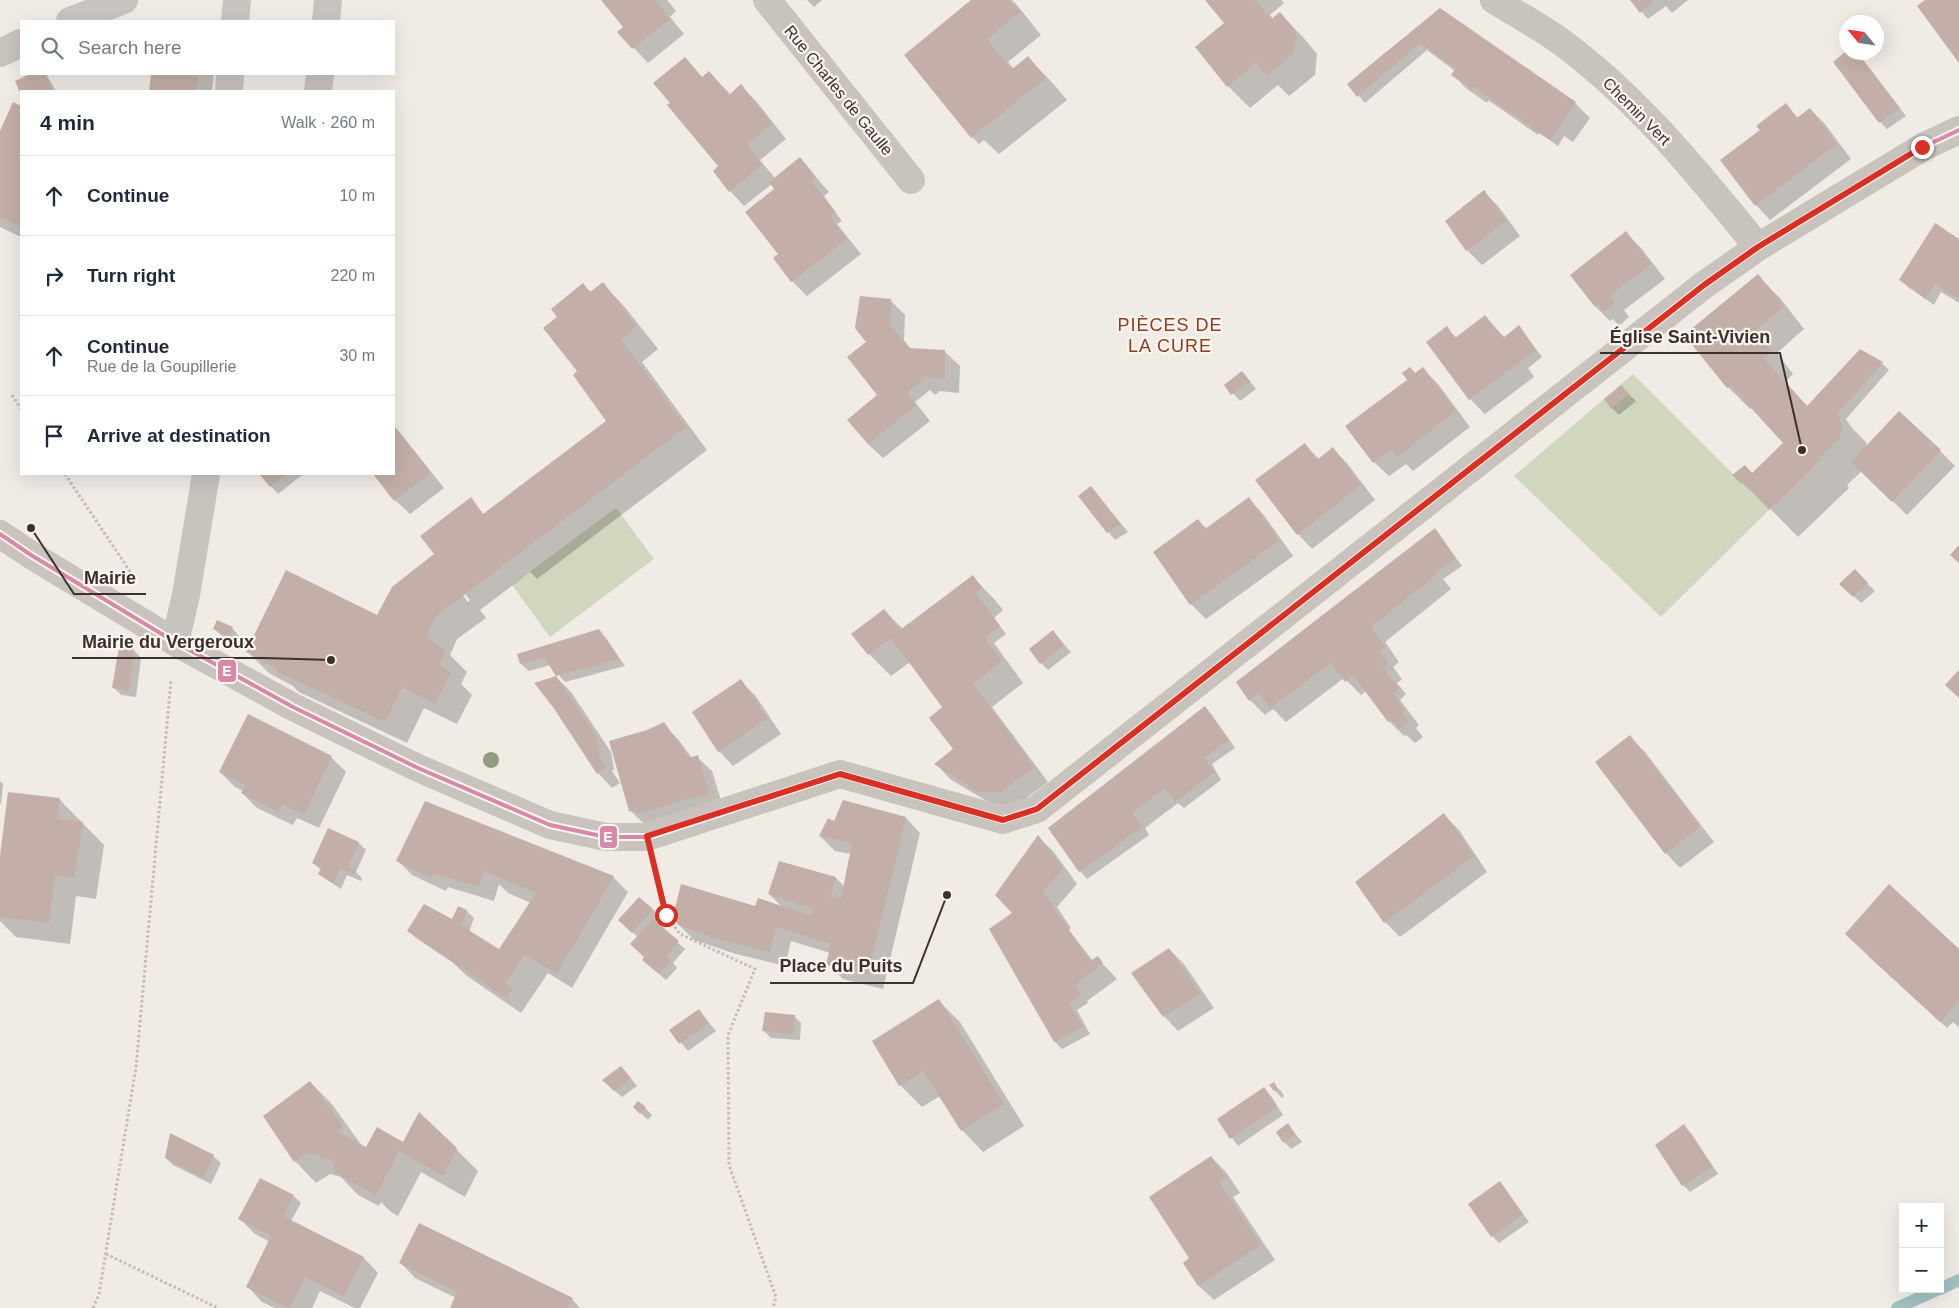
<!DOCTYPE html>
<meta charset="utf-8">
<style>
:root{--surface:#fff;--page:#f2f2f3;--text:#1f2937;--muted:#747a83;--line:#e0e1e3}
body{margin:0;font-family:Helvetica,sans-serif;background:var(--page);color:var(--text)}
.controls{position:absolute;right:15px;bottom:15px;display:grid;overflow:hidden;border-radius:0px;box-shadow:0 5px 20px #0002}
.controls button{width:45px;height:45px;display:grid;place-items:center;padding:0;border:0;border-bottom:1px solid var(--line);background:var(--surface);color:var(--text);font:25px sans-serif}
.compass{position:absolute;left:1839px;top:15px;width:45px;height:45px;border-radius:50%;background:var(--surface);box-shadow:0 5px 20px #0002;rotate:299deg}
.stop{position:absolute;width:15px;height:15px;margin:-11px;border:4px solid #d93025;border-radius:50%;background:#fff}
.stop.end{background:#d93025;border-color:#fff;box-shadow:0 1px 5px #0008}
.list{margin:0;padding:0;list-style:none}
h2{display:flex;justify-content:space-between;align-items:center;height:65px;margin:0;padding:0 20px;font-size:21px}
h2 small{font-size:16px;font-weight:400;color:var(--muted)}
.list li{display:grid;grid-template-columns:32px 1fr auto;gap:15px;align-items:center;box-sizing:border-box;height:80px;padding:0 20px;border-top:1px solid var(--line)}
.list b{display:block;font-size:19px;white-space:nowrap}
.list p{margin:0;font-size:16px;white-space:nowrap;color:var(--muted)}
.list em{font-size:16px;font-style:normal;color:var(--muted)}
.icon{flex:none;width:28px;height:28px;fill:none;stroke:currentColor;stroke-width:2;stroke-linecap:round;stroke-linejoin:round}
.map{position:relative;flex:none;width:1959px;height:1308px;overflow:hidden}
.search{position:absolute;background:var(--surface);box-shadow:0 5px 20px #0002;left:20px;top:20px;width:375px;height:55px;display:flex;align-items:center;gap:12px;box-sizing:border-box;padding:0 18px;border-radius:0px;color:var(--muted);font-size:19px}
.panel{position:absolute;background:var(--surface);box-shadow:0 5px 20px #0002;left:20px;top:90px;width:375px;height:385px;border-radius:0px}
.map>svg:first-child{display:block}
</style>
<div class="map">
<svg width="1959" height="1308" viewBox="0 0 1959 1308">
<rect width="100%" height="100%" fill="#f0ebe5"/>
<g fill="#d1d6bf">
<polygon points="1633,374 1769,510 1661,617 1514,476"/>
<polygon points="616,508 654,559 550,637 512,585"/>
</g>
<g fill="#0003" fill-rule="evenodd">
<polygon points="602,0 667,0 676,11 670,17 684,34 648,63 619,32 624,27"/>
<polygon points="807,0 822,0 814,7"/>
<polygon points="974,0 1012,0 1017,5 1041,35 1008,62 1014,69 1028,58 1050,80 1067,100 999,154 984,140 979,144 972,137"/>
<polygon points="1207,0 1281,0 1284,3 1270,15 1273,19 1280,14 1302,36 1317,54 1315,75 1289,96 1278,85 1250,108 1228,86 1226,24"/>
<polygon points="1631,0 1688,0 1672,13 1666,6 1648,19"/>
<polygon points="1440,10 1575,103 1590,118 1573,142 1564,136 1558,146 1539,133 1538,135 1488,100 1487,103 1467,89 1452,74 1455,71 1427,50 1365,103 1349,84"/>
<polygon points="1859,55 1906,116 1887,129 1880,122"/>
<polygon points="709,72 731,95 741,86 756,101 786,139 760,160 775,178 800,159 829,192 824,196 842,221 837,224 861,254 807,296 792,281 774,259 780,254 776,189 772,184 744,206 730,191 720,167 703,78"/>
<polygon points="32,74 46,74 56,91 21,93 16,82"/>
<polygon points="152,74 214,74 212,91 151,91"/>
<polygon points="14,104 21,107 21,237 0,227 0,134"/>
<polygon points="1786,105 1798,118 1810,109 1825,124 1851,159 1770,220 1756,205"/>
<polygon points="1484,192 1499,207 1520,236 1482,265 1467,250 1446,221"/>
<polygon points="1626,233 1641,248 1665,279 1624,310 1629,317 1619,326 1613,319 1610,321 1596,307"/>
<polygon points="1959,240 1959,303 1941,292 1934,305 1908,287 1901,280"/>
<polygon points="1758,276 1780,298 1804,329 1777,353 1793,374 1785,382 1808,407 1861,351 1882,363 1889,370 1846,419 1852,428 1866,442 1867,447 1940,451 1955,466 1907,515 1862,471 1847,485 1849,488 1798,537 1750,488 1749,490 1734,475 1752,474 1785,443 1753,408 1750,409 1728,387"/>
<path d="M603,284L624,306L658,349L642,362L707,450L537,579L530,572L480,610L486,618L457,639L450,655L467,672L461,684L472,695L457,724L424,708L407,743L299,692L293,686L269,673L247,651L377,617L436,554L471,499L484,515L608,421L579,372L559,317L583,285L591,292ZM453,578L470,600L468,602L451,579Z"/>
<polygon points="890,300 905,315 904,340 911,349 945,352 960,366 959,393 940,391 935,395 930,390 915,402 930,421 883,458 868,444 879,396 868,342"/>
<polygon points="1485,316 1505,338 1519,327 1542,357 1528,368 1534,377 1485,414 1470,399 1446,328 1457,338"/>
<polygon points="1423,369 1438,384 1470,427 1413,471 1406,464 1389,476 1374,462 1416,374"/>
<polygon points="1249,380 1256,389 1240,401 1226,385"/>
<polygon points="1621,387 1636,401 1619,415 1612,408"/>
<polygon points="394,425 444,488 410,514 395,500 375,474 394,474"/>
<polygon points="1305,445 1319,459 1333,449 1347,463 1375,500 1312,549 1298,534"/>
<polygon points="260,474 300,474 302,475 278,494"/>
<polygon points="1091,488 1128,532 1115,540 1080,496"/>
<polygon points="1249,499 1263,514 1293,556 1206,619 1191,604 1198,520 1207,529"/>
<polygon points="1435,530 1462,566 1443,579 1451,589 1385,642 1399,662 1393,667 1402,679 1397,683 1406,694 1400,700 1419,725 1416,728 1423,737 1415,743 1406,735 1404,736 1389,721 1366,691 1361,695 1344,678 1286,722 1273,709 1265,715 1250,700"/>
<polygon points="1855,571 1875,591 1861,603 1841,584"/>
<polygon points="973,577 994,599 1003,610 994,618 1006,634 994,643 1023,683 992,707 1048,782 1016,806 995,806 950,779 936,764 955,749 944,707 910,662 891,676 869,654 884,610 903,629"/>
<polygon points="232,628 239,636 236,643 222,636 215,629"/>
<polygon points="599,630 606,638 625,666 565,682 550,665 529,671 521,664 519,654"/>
<polygon points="1053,632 1071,652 1048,670 1041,663"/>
<polygon points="134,650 141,658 136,697 121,695 114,688"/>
<polygon points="556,677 571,692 611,752 614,769 612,771 620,783 612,788 598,773"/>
<polygon points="740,681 755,695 781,734 733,766 719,751"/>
<polygon points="1205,708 1212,715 1235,748 1212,764 1221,780 1184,808 1178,803 1145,828 1149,835 1087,879 1080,871 1049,828"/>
<polygon points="663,724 678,739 692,758 697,757 712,771 723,807 645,825 630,810"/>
<polygon points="1630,737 1645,752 1714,842 1680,868 1666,853"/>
<polygon points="331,757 346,772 319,828 297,818 293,825 257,808 242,793 243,791 235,787 220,772"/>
<polygon points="0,781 3,784 1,804 0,804"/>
<polygon points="59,799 104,845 96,899 76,896 70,944 16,937 0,921 0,867"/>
<polygon points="1444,815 1459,830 1487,872 1400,937 1385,922 1356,882"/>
<polygon points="906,818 920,833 883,989 843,979 828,964 830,953 791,941 785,966 736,954 694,940 679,925 756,907 783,908 769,894 780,863 836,878 845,887 851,854 835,851 820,836 834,822"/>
<polygon points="1038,837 1053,851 1077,884 1057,907 1071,928 1069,930 1093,961 1097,958 1117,979 1087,1001 1088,1003 1077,1010 1090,1034 1062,1049 1054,1041 1014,913"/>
<polygon points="359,843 366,850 356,872 362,878 361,881 347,875 341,889 327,880 320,873 321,870 313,862"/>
<polygon points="398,861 613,877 628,892 572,988 548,973 521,1013 467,976 452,962 416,938 409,931 452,921 467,911 474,918 469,932 500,950 531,903 508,893 499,884 494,901 448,887 446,891 412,875"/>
<polygon points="653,909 660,917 655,922 685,949 673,963 677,968 666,980 643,960 646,958 638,937 626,927"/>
<polygon points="1169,949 1184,964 1214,1008 1178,1031 1164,1016"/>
<polygon points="1959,950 1959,1027 1953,1022 1947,1028 1868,956"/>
<polygon points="938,1000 960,1022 1024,1126 983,1152 962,1130 940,1096 922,1107 900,1085"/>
<polygon points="698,1010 716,1031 688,1051 671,1030"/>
<polygon points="794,1016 801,1023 800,1040 771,1038 764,1031"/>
<polygon points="628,1075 637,1086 622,1097 611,1088"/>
<polygon points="310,1082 332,1104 362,1146 366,1148 404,1143 456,1149 478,1171 465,1197 421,1172 398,1216 391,1212 381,1202 379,1206 358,1195 341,1177 330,1174 316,1183 295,1161"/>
<polygon points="1273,1084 1281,1091 1284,1096 1282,1098 1275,1091"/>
<polygon points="1264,1089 1271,1096 1283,1115 1238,1146 1218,1119"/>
<polygon points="634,1107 645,1108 652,1115 648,1120"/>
<polygon points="1288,1125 1302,1142 1291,1149 1284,1142"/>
<polygon points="1684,1126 1691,1133 1718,1174 1690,1192 1683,1185 1657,1146"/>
<polygon points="213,1156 221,1163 211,1184 173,1165 166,1158"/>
<polygon points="1211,1157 1226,1172 1240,1193 1233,1197 1275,1260 1214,1300 1199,1286 1184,1263 1190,1258"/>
<polygon points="1500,1183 1529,1222 1499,1243 1492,1236"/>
<polygon points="294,1196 301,1203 291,1221 364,1258 378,1273 360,1308 355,1308 320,1291 312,1308 275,1308 262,1302 248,1287 270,1242 255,1234 240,1219"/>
<polygon points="401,1263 572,1299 580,1308 451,1308 456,1298 415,1278"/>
</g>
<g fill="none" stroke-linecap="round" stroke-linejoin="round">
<g stroke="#a1c2c1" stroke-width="12">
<polyline points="1940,1289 1959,1280"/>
<polyline points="1897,1308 1939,1289"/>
</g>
</g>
<g fill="#c3afa7">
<polygon points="601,0 658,0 656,1 670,19 632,49 617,32 623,27"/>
<polygon points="971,0 1010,0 1020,12 987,39 1011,70 1028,56 1046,78 971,138 904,55"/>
<polygon points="1205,0 1255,0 1271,19 1280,12 1296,31 1294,53 1267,75 1256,63 1227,87 1195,47 1224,23"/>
<polygon points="1630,0 1655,0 1640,13"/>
<polygon points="1925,0 1959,0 1959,63 1917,6"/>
<polygon points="1440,8 1576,102 1550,140 1473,86 1472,89 1451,75 1456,68 1420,43 1357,97 1347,84"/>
<polygon points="1846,51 1846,52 1857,52 1900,108 1879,123 1833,62"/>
<polygon points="685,57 702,77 709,71 729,95 741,84 772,124 747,144 762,165 729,192 713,171 718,166 667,105 670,103 653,83"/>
<polygon points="30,74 45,74 53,91 21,91 21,95 15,81"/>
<polygon points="151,74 198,74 196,91 149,91"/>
<polygon points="13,102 21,106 21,227 0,217 0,131"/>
<polygon points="1786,103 1797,118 1810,108 1837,144 1755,206 1720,160 1760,130 1756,126"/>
<polygon points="800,157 816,177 811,181 836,213 830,217 847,239 791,282 773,258 778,254 745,212 774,189 769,182"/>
<polygon points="1484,190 1506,221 1466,251 1445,221"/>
<polygon points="1935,223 1959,239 1959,299 1935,284 1926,299 1899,280"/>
<polygon points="1626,231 1651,264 1610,295 1615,302 1604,312 1598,305 1595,307 1570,275"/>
<polygon points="1758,274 1784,306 1756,330 1772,351 1764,359 1807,406 1860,349 1883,362 1838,413 1842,427 1840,438 1820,457 1821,459 1769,510 1742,482 1741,484 1732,475 1745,465 1752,473 1783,443 1731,386 1727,388 1684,335"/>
<polygon points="603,282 637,326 621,340 686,427 435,617 426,638 446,650 438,665 451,672 435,704 402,687 385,722 276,671 277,669 246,652 286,570 377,615 392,587 434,554 420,536 471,497 483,514 606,421 573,375 577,371 543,328 557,317 551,309 583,283 590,292"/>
<polygon points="860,296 891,299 890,324 908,348 945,350 945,379 925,377 920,382 907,393 916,406 868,444 847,420 877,395 847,357 866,342 855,328"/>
<polygon points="1485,315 1503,338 1519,325 1536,350 1469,400 1426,342 1447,326 1455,338"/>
<polygon points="1410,367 1415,373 1423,367 1456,411 1397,457 1391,449 1373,463 1345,426 1407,380 1402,373"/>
<polygon points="1242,371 1250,381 1231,395 1224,385"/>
<polygon points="1621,385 1629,394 1611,409 1604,399"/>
<polygon points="1899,411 1941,450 1892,502 1851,462"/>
<polygon points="394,426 431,473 394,501 373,474 394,474"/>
<polygon points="1305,443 1317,460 1333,447 1361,485 1297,535 1255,480"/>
<polygon points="259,474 288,474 270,487"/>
<polygon points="1091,486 1121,524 1107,533 1078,496"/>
<polygon points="1249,497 1279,541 1190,605 1153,552 1198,519 1205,529"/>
<polygon points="1435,528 1456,558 1436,572 1437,574 1371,627 1385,647 1379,651 1388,663 1383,667 1399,689 1393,693 1405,710 1402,712 1409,721 1399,729 1392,720 1388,722 1353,675 1345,682 1331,663 1270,708 1259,693 1249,701 1236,682"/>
<polygon points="1959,545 1959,563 1950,555"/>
<polygon points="1855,569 1868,583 1853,597 1839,584"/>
<polygon points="973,575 982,588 976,593 1000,626 985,638 1002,661 973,684 1034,767 1001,792 979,792 934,764 953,749 929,718 942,707 891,638 868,655 851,634 884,609 900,630"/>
<polygon points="217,620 233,627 229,637 213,629"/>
<polygon points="599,629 619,659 556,676 596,736 600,754 598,756 606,767 597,774 553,707 534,683 556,676 544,657 520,664 517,654"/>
<polygon points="1053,630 1064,645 1040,664 1029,649"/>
<polygon points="120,641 134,649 129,691 112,688"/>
<polygon points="1959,670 1959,698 1945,685"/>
<polygon points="741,679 767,718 718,752 692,712"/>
<polygon points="1205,706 1229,740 1204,758 1215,772 1175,802 1165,788 1132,813 1142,827 1079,872 1048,828"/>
<polygon points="248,714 332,756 304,815 282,804 278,812 241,793 245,785 219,772"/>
<polygon points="664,722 689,758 698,755 709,793 640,813 629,811 609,741 647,730"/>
<polygon points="1630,735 1700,827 1665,854 1595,762"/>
<polygon points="8,792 60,798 57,819 83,822 74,878 55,875 49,923 0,917 0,856"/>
<polygon points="843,800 906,817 868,975 826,965 831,944 776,927 770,952 720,940 678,925 673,916 681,884 755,906 758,898 811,916 814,909 768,894 779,861 836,877 831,897 841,899 852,843 819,836 828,818 834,821"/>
<polygon points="425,801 614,876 557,974 525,954 505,983 513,989 506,998 407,931 424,904 452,919 458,906 467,910 462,926 499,949 536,893 484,871 479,887 433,873 431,878 396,861"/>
<polygon points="1444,813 1474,856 1384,923 1355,882"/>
<polygon points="328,828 359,842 348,867 356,870 354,874 340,868 333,883 318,874 321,868 312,863"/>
<polygon points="1038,835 1063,868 1043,892 1090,961 1098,956 1103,963 1075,985 1082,996 1069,1003 1083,1027 1054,1042 989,929 1012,913 995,895"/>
<polygon points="1889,884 1959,949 1959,1001 1940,1022 1845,934"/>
<polygon points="639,897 653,909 632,933 618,920"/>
<polygon points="653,919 679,941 666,956 671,960 659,974 642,960 644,957 630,944"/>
<polygon points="1169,948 1200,993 1163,1017 1131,973"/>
<polygon points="939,999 1004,1104 961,1131 923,1071 899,1086 872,1041"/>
<polygon points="699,1009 709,1023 679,1044 669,1030"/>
<polygon points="765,1012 795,1015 793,1034 762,1031"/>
<polygon points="621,1066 631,1078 614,1091 602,1080"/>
<polygon points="310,1081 343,1126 336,1132 366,1147 377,1127 403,1142 419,1112 457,1148 443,1176 399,1151 376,1195 335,1173 333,1161 307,1152 294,1162 263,1116"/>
<polygon points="1274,1082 1278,1089 1274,1091 1269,1085"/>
<polygon points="1264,1087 1277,1107 1230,1139 1217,1119"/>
<polygon points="638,1101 646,1107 640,1114 633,1107"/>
<polygon points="1288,1123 1295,1134 1283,1143 1276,1132"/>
<polygon points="1684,1124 1712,1166 1682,1186 1655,1145"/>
<polygon points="170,1133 214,1155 203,1178 165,1158"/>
<polygon points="1211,1156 1226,1177 1219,1182 1261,1245 1198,1286 1183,1263 1189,1258 1149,1197"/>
<polygon points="260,1178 294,1195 283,1216 364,1257 344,1296 305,1277 290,1308 288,1308 246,1287 271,1236 238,1219"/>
<polygon points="1500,1181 1523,1214 1491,1237 1468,1204"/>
<polygon points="419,1223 573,1298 568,1308 450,1308 457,1292 399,1263"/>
</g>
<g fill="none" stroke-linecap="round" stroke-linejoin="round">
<g stroke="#c2bbb6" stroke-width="3" stroke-dasharray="2.5 2.5" stroke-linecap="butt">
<polyline points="12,395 21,409"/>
<polyline points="65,474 131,573"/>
<polyline points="655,871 666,915 680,934 755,969 728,1035 729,1165 776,1297 773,1308"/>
<polyline points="106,1254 218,1308"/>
<polyline points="93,1308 99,1294 136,1067 171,680"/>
</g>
<g stroke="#c9c3be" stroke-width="28">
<polyline points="767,0 911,180"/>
<path d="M1494,0C1518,15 1545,29 1568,47C1642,103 1700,176 1758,247"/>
<polyline points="70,21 124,0"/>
<polyline points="235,21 237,0"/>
<polyline points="326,21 328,0"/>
<polyline points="0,53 21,43"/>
<polyline points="229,91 230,74"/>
<polyline points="318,91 320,74"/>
<polyline points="0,534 31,555 175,642 293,707 418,768 550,825 606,837 647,837 840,774 1003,820 1037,809 1704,285 1758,247 1923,147 1959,130"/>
<polyline points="175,642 186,595 206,474"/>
</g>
<defs>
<polyline id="bus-1" points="0,534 31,555 175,642 293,707 418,768 550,825 606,837 647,837 840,774 1003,820 1037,809 1704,285 1758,247 1923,147 1959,130"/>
</defs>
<use href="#bus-1" stroke="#fbf5ee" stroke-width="8"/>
<use href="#bus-1" stroke="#d789aa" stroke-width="4"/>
</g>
<circle fill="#959b80" cx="491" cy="760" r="8"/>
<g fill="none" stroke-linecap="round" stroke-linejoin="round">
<polyline stroke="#d93025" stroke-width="6" points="666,915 647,836 840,774 1003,820 1037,809 1704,285 1758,247 1922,147"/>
</g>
<g text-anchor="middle" stroke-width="4.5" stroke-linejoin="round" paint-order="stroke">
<g font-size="16" fill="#3b302b" stroke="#fbf5ee">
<text transform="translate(839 90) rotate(51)" y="6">Rue Charles de Gaulle</text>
<text transform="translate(1637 111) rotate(45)" y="6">Chemin Vert</text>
</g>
<g font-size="18" letter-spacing="1" fill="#8c3b22" stroke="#fbf5ee">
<text x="1170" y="331">PIÈCES DE<tspan x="1170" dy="21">LA CURE</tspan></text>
</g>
</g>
<path fill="none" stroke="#3b302b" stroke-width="2" d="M1802 450L1780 353H1600M31 528L74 594H146M331 660L264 658H72M947 895L913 983H770"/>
<g fill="#3b302b" stroke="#fbf5ee" stroke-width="2">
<circle cx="1802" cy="450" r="5"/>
<circle cx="31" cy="528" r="5"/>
<circle cx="331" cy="660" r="5"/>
<circle cx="947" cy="895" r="5"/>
</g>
<g font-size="18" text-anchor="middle" font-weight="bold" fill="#3b302b" stroke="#fbf5ee" stroke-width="4.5" stroke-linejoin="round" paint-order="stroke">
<text x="1690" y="343">Église Saint-Vivien</text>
<text x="110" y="584">Mairie</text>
<text x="168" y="648">Mairie du Vergeroux</text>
<text x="841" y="972">Place du Puits</text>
</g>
<g stroke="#fbf5ee" stroke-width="2">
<rect x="217" y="659" width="20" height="24" rx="5" fill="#d789aa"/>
<rect x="599" y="825" width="19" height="24" rx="5" fill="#d789aa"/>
</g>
<g font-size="14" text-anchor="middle" font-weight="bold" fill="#fff">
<text x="227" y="676">E</text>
<text x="608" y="842">E</text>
</g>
</svg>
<div class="controls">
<button>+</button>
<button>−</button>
</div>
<svg class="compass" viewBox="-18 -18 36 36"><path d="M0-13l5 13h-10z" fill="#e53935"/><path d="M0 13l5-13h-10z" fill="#747a83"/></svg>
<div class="stop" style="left:666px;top:915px"></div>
<div class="stop end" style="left:1922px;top:147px"></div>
<div class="search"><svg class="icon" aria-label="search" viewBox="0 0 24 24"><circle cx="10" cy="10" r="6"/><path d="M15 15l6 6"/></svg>Search here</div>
<section class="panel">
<h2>4 min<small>Walk · 260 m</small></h2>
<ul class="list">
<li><svg class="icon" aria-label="ahead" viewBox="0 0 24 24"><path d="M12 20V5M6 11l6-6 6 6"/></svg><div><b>Continue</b></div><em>10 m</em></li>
<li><svg class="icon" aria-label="right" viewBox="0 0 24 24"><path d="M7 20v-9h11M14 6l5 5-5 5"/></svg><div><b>Turn right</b></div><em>220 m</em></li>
<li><svg class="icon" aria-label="ahead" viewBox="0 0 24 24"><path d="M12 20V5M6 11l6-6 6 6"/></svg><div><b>Continue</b><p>Rue de la Goupillerie</p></div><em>30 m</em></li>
<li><svg class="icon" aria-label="arrive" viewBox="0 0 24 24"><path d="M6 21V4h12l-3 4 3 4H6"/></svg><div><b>Arrive at destination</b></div></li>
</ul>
</section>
</div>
